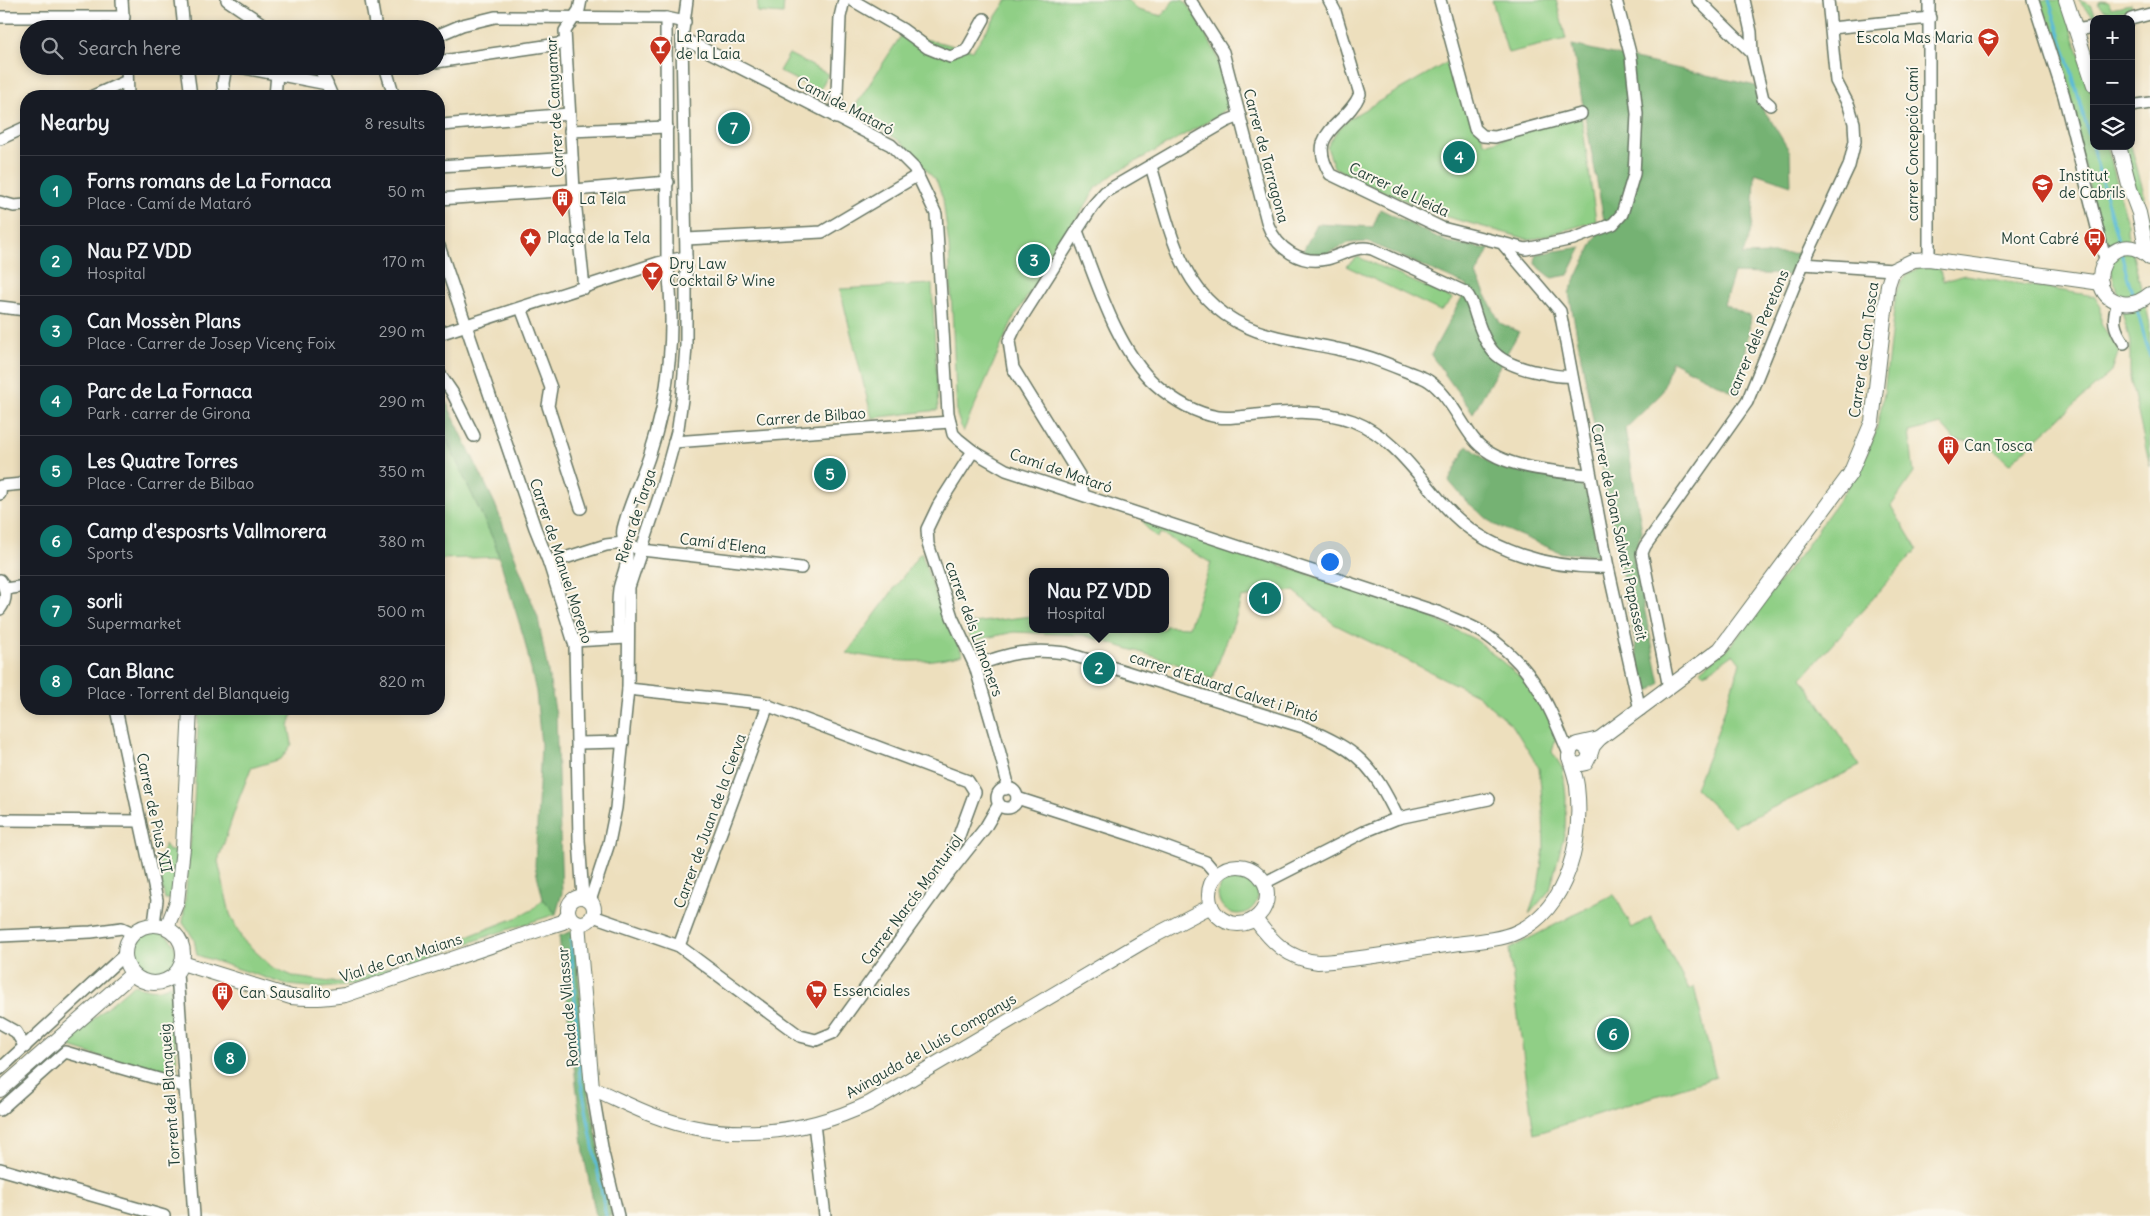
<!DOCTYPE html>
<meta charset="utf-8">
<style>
:root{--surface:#171b24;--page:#242831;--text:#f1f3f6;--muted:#9ea1a6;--line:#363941;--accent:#0f766e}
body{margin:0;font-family:Delius,sans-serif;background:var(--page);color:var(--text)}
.controls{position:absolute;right:15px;top:15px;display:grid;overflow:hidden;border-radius:10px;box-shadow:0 2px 8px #0003}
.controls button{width:45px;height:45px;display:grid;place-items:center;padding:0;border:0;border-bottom:1px solid var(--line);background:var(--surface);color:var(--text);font:25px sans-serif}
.you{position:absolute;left:1329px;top:561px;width:18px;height:18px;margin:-12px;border:4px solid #fff;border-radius:50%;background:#1a73e8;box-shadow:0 0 0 8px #1a73e833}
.badge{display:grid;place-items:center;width:32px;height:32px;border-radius:50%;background:var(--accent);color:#fff;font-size:16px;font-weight:700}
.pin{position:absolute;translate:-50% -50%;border:2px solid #fff;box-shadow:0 1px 5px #0006}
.popup{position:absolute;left:1029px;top:568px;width:140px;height:65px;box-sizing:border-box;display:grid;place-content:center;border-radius:10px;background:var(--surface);filter:drop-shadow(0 1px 4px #0005);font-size:16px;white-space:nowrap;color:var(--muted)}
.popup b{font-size:19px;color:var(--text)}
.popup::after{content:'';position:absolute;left:50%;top:100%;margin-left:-10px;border:10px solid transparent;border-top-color:var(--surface)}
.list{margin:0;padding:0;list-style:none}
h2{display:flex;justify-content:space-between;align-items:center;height:65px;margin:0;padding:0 20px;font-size:21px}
h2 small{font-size:16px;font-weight:400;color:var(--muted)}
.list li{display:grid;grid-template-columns:32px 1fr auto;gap:15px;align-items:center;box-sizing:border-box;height:70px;padding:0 20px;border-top:1px solid var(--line)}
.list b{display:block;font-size:19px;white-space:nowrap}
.list p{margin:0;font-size:16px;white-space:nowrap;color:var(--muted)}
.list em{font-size:16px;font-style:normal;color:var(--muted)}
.icon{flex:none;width:28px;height:28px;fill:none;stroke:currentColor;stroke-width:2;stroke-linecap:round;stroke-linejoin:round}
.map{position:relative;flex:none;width:2150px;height:1216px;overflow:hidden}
.search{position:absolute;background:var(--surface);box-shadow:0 2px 8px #0003;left:20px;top:20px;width:425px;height:55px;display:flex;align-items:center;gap:12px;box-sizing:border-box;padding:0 18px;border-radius:28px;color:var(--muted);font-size:19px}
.panel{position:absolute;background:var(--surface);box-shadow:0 2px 8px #0003;left:20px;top:90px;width:425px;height:625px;border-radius:20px}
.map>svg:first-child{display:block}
</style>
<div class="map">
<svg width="2150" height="1216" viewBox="0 0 2150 1216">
<rect width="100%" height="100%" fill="#fbf7ec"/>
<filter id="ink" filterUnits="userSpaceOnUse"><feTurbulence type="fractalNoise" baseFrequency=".02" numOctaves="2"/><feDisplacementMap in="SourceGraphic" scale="10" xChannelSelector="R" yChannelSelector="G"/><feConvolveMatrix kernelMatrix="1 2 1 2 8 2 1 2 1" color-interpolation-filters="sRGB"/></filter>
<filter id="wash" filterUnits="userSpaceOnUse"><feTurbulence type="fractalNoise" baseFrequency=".0096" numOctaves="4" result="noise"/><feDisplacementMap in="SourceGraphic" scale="20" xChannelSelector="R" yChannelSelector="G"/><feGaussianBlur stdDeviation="1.12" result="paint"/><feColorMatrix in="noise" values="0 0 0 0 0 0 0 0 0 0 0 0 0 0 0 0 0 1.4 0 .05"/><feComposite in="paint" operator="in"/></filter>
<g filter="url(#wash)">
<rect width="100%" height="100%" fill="#eddfbd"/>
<g fill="#90cf86" stroke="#58865d">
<polygon points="758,0 784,0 783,14 757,12"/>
<polygon points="1007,0 1127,0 1138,10 1162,16 1174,0 1183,0 1195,15 1216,53 1231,104 1218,116 1115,173 1097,187 1013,319 963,432 957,415 949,246 943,199 937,182 903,143 852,111 902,34 973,50"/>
<polygon points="1492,0 1556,0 1566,39 1508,53"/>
<polygon points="2037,0 2061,0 2094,97 2094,146 2107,146 2127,221 2127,232 2150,324 2150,467 2130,377 2130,342 2065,94"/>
<polygon points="2078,0 2091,5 2097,18 2088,12"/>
<path d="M2100,1L2108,2L2111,8L2131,4L2132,9C2120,11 2106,17 2098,4Z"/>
<polygon points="789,54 828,74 819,92 779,71"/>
<polygon points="1453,59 1484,142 1489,143 1581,114 1596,221 1531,240 1440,215 1356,180 1334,167 1327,147 1336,132 1350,118"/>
<polygon points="2121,146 2131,146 2144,193 2143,213 2148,213 2150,226 2146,226"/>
<polygon points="1358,257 1453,299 1440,311 1346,266"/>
<polygon points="1921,266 1939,267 1943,281 1966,275 2094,296 2101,307 2101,324 2119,350 2112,371 2009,464 1987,443 1955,440 1941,424 1909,432 1914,473 1891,506 1917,549 1802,678 1860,766 1734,826 1695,788 1714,742 1740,663 1733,654 1704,674 1701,670 1731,645 1806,547 1861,468 1876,432 1884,394 1896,292 1905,277"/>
<polygon points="932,284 938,410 872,418 840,289"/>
<polygon points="439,424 494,541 499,557 439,559"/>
<polygon points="1143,520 1412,608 1476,640 1535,689 1557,734 1552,752 1563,769 1566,797 1565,831 1550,890 1529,914 1538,887 1544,849 1543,810 1539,768 1513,726 1477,695 1334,624 1294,591 1241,598 1237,614 1212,679 1172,662 1083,635 1014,632 972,641 965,624 1033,616 1033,629 1165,629 1165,626 1189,627 1211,563 1161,533 1157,538 1145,526"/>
<path d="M921,552L943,617L963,654C918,666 892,661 847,653Z"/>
<polygon points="199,709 294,709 289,726 292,744 281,759 251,768 238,801 218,861 230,914 242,939 272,967 295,977 330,982 350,982 518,917 532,910 543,899 556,914 494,934 353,985 321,988 287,985 197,955 194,939 183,923 194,803"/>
<polygon points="165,844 168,851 178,850 174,899 165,899 157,865"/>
<circle cx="1238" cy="894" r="20"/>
<polygon points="1614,894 1632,928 1651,917 1689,990 1694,987 1716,1077 1534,1134 1509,949"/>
<circle cx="154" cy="954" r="22"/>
<path d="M171,984L178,1081L63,1045L133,985C148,989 158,993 171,984Z"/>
</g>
<g fill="#74b273" stroke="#4a7854">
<path d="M1572,45L1756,86L1759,104L1770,119L1790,152L1791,185L1755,173C1754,200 1755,231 1742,255L1801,253L1791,275L1734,273L1724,304L1751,317L1739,395L1672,361L1661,394L1625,429L1642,531L1633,555L1660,683L1645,695L1569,293L1604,220Z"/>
<polygon points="1380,209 1447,242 1489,249 1476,275 1500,323 1519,332 1473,413 1431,355 1468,286 1368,242 1348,243 1326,254 1302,253 1317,224 1373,227"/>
<polygon points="1582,247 1568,275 1552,278 1535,264 1536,254"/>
<polygon points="439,396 445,400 495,504 538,618 556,715 562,893 556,914 543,899 535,866 541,745 536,692 524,638 494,541 439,424"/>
<polygon points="1467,445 1490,463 1580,484 1589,497 1598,555 1562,553 1495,525 1466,501 1449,481"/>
<polygon points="575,930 587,1085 612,1216 596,1216 585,1161 559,936"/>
</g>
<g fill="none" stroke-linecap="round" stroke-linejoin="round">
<g stroke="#5abbd8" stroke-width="3">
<polyline points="2049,0 2071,70 2119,244"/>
<polyline points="2121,253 2134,300"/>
<polyline points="2136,306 2150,357"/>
<polyline points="571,940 580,1077 606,1216"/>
</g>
</g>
</g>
<g filter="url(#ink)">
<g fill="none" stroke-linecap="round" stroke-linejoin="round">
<defs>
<g id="minor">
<polyline points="122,0 124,29"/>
<polyline points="181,0 184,29"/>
<polyline points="227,0 270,29"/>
<polyline points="371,0 376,29"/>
<polyline points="581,0 579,10 565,31 574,190 584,288"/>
<polyline points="852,0 902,29 928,48 950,57 966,51 984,19"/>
<path d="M1190,0L1223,52L1268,225C1277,249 1301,265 1327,259C1342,255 1356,245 1372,249L1465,292C1472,299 1473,307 1476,316C1487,351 1496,362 1533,371C1545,373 1558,378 1571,376"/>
<path d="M1329,0L1335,11L1360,94C1346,127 1305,131 1330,174L1442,228L1502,243L1560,311L1608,567L1640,710"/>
<polyline points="1440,0 1475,129 1483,136 1495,137 1581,114"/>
<polyline points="1698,0 1752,53 1751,32 1744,0"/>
<polyline points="1929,0 1929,259"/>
<polyline points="2033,0 2064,96 2105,259"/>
<polyline points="0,17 124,17"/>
<polyline points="2131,19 2150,14"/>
<polyline points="1831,28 1930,18"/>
<polyline points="2076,30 2094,27"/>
<polyline points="436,36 462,25 495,17 666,18 685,22"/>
<path d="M682,38L891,145L914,168L936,214L948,413L953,434L958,439L973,451L1006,470L1440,613C1453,619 1469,624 1482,632C1533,666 1546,699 1569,754"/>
<polyline points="1752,53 1763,99 1770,105"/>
<polyline points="436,62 565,43"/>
<polyline points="127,66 128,96"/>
<polyline points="187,66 191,96"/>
<polyline points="234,66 327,84"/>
<polyline points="319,66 332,96"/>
<polyline points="385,66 394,96"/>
<polyline points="93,96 127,81"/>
<polyline points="224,96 223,83 226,66"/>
<polyline points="275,96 277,74"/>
<polyline points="2131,106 2150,103"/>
<polyline points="836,118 840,17 844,0"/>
<polyline points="442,125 569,114"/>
<polyline points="570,131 667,127"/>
<polyline points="0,139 26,127"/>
<polyline points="439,166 572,158"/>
<path d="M1151,166C1173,240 1183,312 1270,335C1291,341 1314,344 1337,349C1364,354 1383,362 1408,372C1415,375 1424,377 1429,381C1447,393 1460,421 1473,438C1496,469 1555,471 1590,475"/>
<polyline points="439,199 574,190 668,182"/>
<polyline points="0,202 14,206 26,205"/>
<path d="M1077,231C1096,279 1116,349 1155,384C1173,400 1195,413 1218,417C1230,419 1244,416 1256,415C1289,412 1321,409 1353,421C1394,437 1418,476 1446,507C1486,552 1550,569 1608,567"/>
<polyline points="686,239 822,232 918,175"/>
<polyline points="1502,243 1526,249 1573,239 1613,224 1622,214 1634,174 1637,114 1631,57 1616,0"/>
<polyline points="439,246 535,528 549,563 575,646 579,840 583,897"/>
<polyline points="1803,264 1893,270"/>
<path d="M2119,302C2111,318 2114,329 2124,343"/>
<polyline points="0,307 26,310"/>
<polyline points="521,308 551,388 548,406 581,508"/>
<polyline points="439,334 658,263 686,257"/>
<polyline points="439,373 452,392 474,436"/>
<polyline points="674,442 950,422"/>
<polyline points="973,451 938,506 927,529 928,544 952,617 975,666 996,738 1007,780 1005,789"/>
<polyline points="0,494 1,486 22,484 26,479"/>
<polyline points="1083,494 1079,475 1013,368 1009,341 1015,328 1092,207 1105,192 1227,121 1240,116"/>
<polyline points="549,563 606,545 623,543 642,550 801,568"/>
<path d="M0,580C7,589 7,600 0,609"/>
<polyline points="5,589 26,586"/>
<path d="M619,638C618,622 617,605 619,589C621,578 628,566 627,555C626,546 621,539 623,529C629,504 641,481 649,457C670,395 676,326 667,261L666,18"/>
<polyline points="574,641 627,638"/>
<path d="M975,666C1008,653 1031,648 1066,653L1303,727C1358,750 1372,764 1398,818"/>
<polyline points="1669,688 1642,553 1645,546 1747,402 1803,264 1849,166 1855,141 1854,123 1849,106 1836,81 1828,0"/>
<polyline points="628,689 761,703 968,781 975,792 946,871"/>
<polyline points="116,709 157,900 154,924"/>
<polyline points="578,743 623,742"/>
<circle cx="1007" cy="798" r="10"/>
<polyline points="1017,798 1135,836 1206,862 1217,875"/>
<polyline points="0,820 140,821"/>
<polyline points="1264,883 1366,831 1398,818 1489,799"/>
<polyline points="590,901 609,843 616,808 628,689 629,587 659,497 678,428 682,399 686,346 686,257 682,38 687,0"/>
<polyline points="593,916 679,946 800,1036 816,1040 833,1033 942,882 985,828 999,804"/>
<polyline points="0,936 91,932 122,928 133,933"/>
<polyline points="679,946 768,705"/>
<polyline points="177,973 194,1216"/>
<polyline points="0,1023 16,1032 25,1047"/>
<polyline points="0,1069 124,955"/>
<polyline points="592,1088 603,1153 618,1216"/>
<polyline points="0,1110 65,1052 183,1086"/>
<polyline points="814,1124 825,1216"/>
<polyline points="0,1169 164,1216"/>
</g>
<g id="tertiary">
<polyline points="2066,0 2094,85"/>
<polyline points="2119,146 2130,189 2139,213 2148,256"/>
<path d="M2150,258C2111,220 2076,294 2122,303C2133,305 2142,301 2150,294"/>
<polyline points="1580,744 1587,748 1590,755 1586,763 1577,765 1572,762 1569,757 1571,748 1577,744 1599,739"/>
<polyline points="1590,755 1593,746 1599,739 1720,649 1850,474 1872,422 1888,285 1893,270 1914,260 1929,259 2101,283"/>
<circle cx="1238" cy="895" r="29"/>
<circle cx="581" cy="910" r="13"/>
<path d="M1255,919C1272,942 1288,959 1318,962C1360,960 1403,951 1446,945C1466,942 1499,941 1517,932C1569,908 1583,838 1577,786C1576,777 1572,767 1569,757"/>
<path d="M578,923L592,1088C613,1097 633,1108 655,1116C725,1143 803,1135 870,1103L1144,941L1211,906"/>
<circle cx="154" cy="954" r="29"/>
<polyline points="167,927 177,902 183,848 190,709"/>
<path d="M182,963L291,997C309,999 327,998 345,995L550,926L563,922L568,915"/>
<polyline points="0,1090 132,974"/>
</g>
</defs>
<use href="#minor" stroke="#677664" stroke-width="14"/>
<use href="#tertiary" stroke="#677664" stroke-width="16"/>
<use href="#minor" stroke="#fff" stroke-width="11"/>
<use href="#tertiary" stroke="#fff" stroke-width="14"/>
</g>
</g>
<defs>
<symbol id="school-pin" viewBox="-11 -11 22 30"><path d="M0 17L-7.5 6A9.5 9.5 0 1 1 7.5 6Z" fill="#c8321e" stroke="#fbf7ec"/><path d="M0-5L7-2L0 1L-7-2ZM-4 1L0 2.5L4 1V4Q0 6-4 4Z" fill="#fff"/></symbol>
<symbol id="bar-pin" viewBox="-11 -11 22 30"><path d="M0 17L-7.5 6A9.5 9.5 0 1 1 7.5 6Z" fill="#c8321e" stroke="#fbf7ec"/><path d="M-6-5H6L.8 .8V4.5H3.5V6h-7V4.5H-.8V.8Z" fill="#fff"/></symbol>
<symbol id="building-pin" viewBox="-11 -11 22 30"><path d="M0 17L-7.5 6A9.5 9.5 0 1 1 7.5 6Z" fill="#c8321e" stroke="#fbf7ec"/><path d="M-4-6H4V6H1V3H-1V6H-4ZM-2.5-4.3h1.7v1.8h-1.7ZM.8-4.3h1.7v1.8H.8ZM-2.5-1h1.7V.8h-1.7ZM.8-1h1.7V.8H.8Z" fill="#fff"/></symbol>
<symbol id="sight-pin" viewBox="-11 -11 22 30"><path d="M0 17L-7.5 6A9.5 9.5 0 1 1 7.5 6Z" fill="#c8321e" stroke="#fbf7ec"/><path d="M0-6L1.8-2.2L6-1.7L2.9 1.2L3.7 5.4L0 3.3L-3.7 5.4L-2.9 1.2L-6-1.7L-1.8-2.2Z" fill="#fff"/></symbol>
<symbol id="bus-pin" viewBox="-11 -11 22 30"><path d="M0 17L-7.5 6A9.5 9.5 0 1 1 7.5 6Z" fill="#c8321e" stroke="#fbf7ec"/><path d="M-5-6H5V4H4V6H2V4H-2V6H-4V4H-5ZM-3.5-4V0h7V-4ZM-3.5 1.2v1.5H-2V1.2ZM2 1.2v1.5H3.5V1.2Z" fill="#fff"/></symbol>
<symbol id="supermarket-pin" viewBox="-11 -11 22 30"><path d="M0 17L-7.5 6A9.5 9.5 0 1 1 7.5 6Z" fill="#c8321e" stroke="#fbf7ec"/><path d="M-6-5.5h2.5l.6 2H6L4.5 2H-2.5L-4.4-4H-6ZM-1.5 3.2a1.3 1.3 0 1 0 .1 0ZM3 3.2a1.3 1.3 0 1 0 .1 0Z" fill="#fff"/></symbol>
</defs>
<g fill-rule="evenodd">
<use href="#school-pin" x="1976" y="26" width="25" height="34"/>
<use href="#bar-pin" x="648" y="34" width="25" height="34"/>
<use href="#school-pin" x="2030" y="172" width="25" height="34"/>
<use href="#building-pin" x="550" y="186" width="25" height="34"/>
<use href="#sight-pin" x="518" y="226" width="25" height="34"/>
<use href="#bus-pin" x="2082" y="226" width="25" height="34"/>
<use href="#bar-pin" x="640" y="260" width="25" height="34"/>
<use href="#building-pin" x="1936" y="434" width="25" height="34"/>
<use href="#supermarket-pin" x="804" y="978" width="25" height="34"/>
<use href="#building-pin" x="210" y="980" width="25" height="34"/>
</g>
<g text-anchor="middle" stroke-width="4" stroke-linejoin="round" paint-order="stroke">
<g font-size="15" fill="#1f3d34" stroke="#fbf7ec" text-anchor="start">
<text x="676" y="42">La Parada<tspan x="676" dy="17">de la Laia</tspan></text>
<text x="1973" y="43" text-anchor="end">Escola Mas Maria</text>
<text x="2059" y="181">Institut<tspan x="2059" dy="17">de Cabrils</tspan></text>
<text x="579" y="204">La Tela</text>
<text x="547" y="243">Plaça de la Tela</text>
<text x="2079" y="244" text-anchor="end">Mont Cabré</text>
<text x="669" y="269">Dry Law<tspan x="669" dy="17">Cocktail &amp; Wine</tspan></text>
<text x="1964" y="451">Can Tosca</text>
<text x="833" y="996">Essenciales</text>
<text x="239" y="998">Can Sausalito</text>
</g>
<g font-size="15" fill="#1f3d34" stroke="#fbf7ec">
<text transform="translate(845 106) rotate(28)" y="5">Camí de Mataró</text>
<text transform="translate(555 107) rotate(-93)" y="5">Carrer de Canyamar</text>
<text transform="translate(1913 144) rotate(-90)" y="5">carrer Concepció Camí</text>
<text transform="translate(1266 156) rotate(75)" y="5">Carrer de Tarragona</text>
<text transform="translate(1399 190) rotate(25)" y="5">Carrer de Lleida</text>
<text transform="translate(1758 333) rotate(-67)" y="5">carrer dels Peretons</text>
<text transform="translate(1864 350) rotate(-82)" y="5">Carrer de Can Tosca</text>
<text transform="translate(811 417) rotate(-4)" y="5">Carrer de Bilbao</text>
<text transform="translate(1061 471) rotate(19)" y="5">Camí de Mataró</text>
<text transform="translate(636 516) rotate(-72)" y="5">Riera de Targa</text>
<text transform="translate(1619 532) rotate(78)" y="5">Carrer de Joan Salvat i Papasseit</text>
<text transform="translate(723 544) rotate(7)" y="5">Camí d'Elena</text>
<text transform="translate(561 561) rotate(72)" y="5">Carrer de Manuel Moreno</text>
<text transform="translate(974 629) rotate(70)" y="5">carrer dels Llimoners</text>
<text transform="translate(1224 687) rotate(18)" y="5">carrer d'Eduard Calvet i Pintó</text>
<text transform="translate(154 813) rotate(78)" y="5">Carrer de Pius XII</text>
<text transform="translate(710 821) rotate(-70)" y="5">Carrer de Juan de la Cierva</text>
<text transform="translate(912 900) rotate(-53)" y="5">Carrer Narcís Monturiol</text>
<text transform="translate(401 958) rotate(-18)" y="5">Vial de Can Maians</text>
<text transform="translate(568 1007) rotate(-95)" y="5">Ronda de Vilassar</text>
<text transform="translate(931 1046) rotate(-30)" y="5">Avinguda de Lluís Companys</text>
<text transform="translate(170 1095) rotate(-94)" y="5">Torrent del Blanqueig</text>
</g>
</g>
</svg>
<div class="controls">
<button>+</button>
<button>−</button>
<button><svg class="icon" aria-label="layers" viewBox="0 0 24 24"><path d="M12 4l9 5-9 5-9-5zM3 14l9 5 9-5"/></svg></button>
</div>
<div class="you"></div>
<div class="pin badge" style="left:1265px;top:598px">1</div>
<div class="pin badge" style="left:1099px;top:668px">2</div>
<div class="popup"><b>Nau PZ VDD</b>Hospital</div>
<div class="pin badge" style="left:1034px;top:260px">3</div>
<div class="pin badge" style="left:1459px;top:157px">4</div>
<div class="pin badge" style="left:830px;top:474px">5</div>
<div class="pin badge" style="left:1613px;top:1034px">6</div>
<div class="pin badge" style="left:734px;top:128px">7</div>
<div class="pin badge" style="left:230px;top:1058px">8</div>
<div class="search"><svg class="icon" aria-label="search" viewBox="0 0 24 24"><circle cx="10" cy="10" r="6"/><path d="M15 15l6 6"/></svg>Search here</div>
<section class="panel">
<h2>Nearby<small>8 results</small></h2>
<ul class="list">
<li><span class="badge">1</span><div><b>Forns romans de La Fornaca</b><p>Place · Camí de Mataró</p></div><em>50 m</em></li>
<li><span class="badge">2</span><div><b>Nau PZ VDD</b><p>Hospital</p></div><em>170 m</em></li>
<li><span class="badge">3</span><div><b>Can Mossèn Plans</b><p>Place · Carrer de Josep Vicenç Foix</p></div><em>290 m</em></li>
<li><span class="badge">4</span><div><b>Parc de La Fornaca</b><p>Park · carrer de Girona</p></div><em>290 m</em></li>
<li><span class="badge">5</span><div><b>Les Quatre Torres</b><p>Place · Carrer de Bilbao</p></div><em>350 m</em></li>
<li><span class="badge">6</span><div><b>Camp d'esposrts Vallmorera</b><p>Sports</p></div><em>380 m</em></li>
<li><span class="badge">7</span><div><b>sorli</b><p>Supermarket</p></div><em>500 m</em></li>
<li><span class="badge">8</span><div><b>Can Blanc</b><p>Place · Torrent del Blanqueig</p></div><em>820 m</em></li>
</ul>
</section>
</div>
